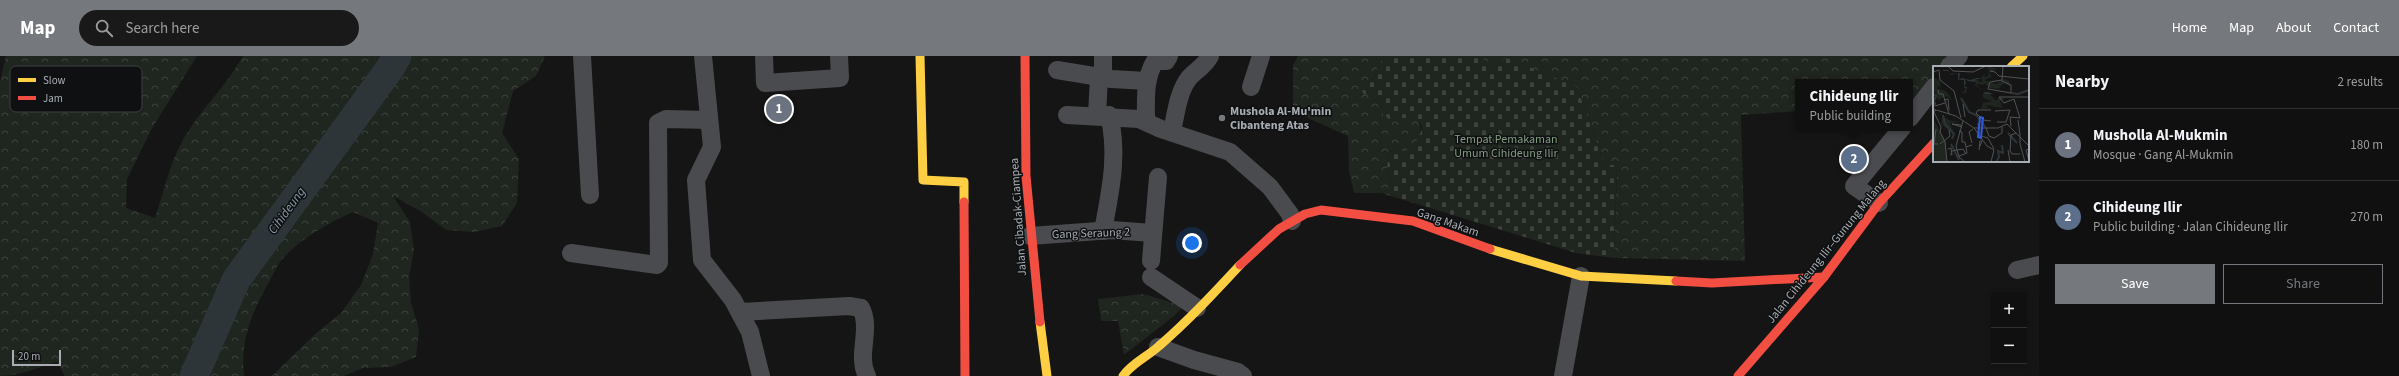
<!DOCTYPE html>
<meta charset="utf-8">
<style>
:root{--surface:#101010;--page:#191919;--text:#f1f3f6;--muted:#9c9d9f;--line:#303030;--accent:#75787c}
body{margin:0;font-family:"Source Sans 3",sans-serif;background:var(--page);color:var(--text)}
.controls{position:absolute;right:12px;bottom:12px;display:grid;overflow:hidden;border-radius:0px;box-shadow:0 2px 6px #0003}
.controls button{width:36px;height:36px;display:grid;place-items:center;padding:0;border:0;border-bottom:1px solid var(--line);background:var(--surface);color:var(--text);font:20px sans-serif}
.scale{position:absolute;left:12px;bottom:10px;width:49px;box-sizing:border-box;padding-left:4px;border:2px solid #a8adb4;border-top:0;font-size:11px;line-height:14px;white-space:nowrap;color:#a8adb4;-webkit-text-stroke:3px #0f1011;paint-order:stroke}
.you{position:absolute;left:1192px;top:187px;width:14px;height:14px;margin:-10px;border:3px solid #fff;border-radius:50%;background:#1a73e8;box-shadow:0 0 0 6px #1a73e833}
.badge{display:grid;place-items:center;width:26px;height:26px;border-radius:50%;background:var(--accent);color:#fff;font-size:13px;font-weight:700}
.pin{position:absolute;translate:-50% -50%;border:2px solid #fff;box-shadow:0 1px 4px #0006}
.popup{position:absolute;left:1795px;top:23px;width:118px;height:52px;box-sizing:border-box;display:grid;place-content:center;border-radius:0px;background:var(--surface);filter:drop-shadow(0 1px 3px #0005);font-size:13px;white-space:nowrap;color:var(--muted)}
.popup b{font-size:15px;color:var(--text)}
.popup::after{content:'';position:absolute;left:50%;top:100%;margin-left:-8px;border:8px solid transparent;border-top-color:var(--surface)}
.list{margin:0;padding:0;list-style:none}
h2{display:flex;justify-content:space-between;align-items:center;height:52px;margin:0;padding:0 16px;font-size:17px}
h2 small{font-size:13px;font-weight:400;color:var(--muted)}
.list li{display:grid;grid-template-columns:26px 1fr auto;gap:12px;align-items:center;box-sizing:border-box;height:72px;padding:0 16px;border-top:1px solid var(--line)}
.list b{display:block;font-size:15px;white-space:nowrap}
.list p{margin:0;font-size:13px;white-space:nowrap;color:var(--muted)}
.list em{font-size:13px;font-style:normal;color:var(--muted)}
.actions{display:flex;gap:8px;padding:12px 16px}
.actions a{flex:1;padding:9px 0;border:1px solid var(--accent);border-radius:0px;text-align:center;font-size:14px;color:var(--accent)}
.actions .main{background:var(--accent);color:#fff}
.icon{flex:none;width:22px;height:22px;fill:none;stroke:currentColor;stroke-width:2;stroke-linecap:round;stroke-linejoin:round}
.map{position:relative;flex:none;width:2039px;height:320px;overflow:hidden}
header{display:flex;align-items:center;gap:24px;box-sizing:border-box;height:56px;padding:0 20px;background:var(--accent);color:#fff}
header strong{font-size:19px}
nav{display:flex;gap:22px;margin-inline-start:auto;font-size:14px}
.search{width:280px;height:36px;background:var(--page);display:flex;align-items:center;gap:10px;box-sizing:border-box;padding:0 14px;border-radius:22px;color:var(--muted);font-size:15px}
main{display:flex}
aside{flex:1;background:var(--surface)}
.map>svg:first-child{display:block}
</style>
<header>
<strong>Map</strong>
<div class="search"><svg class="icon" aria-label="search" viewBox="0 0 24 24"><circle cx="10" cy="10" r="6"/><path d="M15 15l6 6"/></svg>Search here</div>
<nav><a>Home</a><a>Map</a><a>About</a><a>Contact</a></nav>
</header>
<main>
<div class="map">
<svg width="2039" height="320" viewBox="0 0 2039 320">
<defs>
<pattern id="forest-crowns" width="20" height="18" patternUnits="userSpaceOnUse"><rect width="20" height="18" fill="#1f251f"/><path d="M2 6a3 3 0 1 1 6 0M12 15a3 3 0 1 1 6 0" fill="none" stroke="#3d423d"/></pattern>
<pattern id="cemetery-stones" width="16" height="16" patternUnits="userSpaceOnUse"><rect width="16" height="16" fill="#1f251f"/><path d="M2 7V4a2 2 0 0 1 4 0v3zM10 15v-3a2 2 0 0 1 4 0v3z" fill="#3d423d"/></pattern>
</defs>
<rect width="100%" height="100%" fill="#151515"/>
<g fill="url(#forest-crowns)">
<path d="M6,0H197L151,74L127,123L126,152L155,162C165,132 171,101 189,74C206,48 228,27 243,0H545L536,20L513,35L502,77L519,103L517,147L502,170L474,176L446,174L422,156L393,140L410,166L414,194L409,221L411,247L419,273L416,301L391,311L363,312L344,320H272L315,278L341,257L361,229L373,198L378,167L353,156C327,168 303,181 284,201C278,207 274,217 270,224C252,256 240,284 244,320H65L57,306C38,311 20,320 0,320V26Z"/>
<path d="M1298,0H1384L1373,23L1363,26L1370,39L1383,43V58L1417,60C1428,83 1413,100 1388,95L1387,115L1391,126L1387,135L1381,137H1354L1349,115L1348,80L1301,59L1293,52V9Z"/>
<polygon points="1476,0 1947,0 1940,11 1934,11 1934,21 1910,57 1910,26 1798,26 1798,55 1741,59 1745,205 1614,202 1617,110 1605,109 1577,31 1492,8"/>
<polygon points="1143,238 1184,250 1174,260 1124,299 1118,265 1101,265 1098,243"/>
</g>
<path fill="url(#cemetery-stones)" d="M1384,0H1476L1492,8L1507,2L1577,31L1605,109H1617L1614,202L1576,197L1381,137L1387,135L1391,126L1387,115L1388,95C1407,99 1418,90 1422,71L1417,60L1390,64L1383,58V43L1364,38L1360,33L1362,26L1373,23Z"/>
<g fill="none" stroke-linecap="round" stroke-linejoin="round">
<polyline stroke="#2d3539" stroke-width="29" points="194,320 236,224 391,11 397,0"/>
<g stroke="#4a4b4e" stroke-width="18">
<polyline points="582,0 590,139"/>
<polyline points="703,0 712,91 696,124 702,204 733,244 750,276 761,320"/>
<polyline points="764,0 765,27 840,22 839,0"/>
<polyline points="1949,11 1959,0"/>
<polyline points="1057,14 1112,23 1147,25"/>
<polyline points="1103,21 1103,0"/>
<polyline points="1251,31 1261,0"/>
<polyline points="1067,59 1139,63 1161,73 1230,96 1270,131 1290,158 1292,165"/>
<polyline points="1097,59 1099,21"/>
<polyline points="1910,62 1934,31"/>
<path d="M1146,65C1146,45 1144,23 1155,5H1166L1169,0"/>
<path d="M1172,75C1176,58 1178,36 1189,22C1196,14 1205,10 1210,0"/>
<polyline points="1879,147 1854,130 1902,72"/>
<path d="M1103,175C1110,136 1119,99 1109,59"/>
<polyline points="1030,180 1112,174 1152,177"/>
<polyline points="571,197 657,209 659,207 658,67 666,63 709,64"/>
<polyline points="1151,205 1158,121"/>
<polyline points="2017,214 2039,209"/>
<polyline points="1151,221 1197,252"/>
<path d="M740,256L849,250L861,252C872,273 856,300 867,320"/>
<polyline points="1158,291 1194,304 1238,316 1243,320"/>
<polyline points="1563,320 1581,220"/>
</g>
<g stroke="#ffcf43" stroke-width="9">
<polyline points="920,0 923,124 964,126 964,146"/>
<polyline points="2011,11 2023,0"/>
<polyline points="1490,193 1581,220 1676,225"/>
<polyline points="1040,266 1047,320"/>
<path d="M1123,320C1132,307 1147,301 1159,290C1188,265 1214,237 1240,209"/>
</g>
<g stroke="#f24e42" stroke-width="9">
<polyline points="1025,0 1026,120 1040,266"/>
<polyline points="964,146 965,320"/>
<polyline points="1240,209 1279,173 1305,158 1321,154 1413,165 1490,193"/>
<polyline points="1676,225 1712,227 1824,221"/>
<polyline points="1738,320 1824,221 1879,147 1934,87"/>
</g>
</g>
<circle fill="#75787c" stroke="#0f1011" stroke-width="1.5" cx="1222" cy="62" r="4"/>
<g text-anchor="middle" stroke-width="3" stroke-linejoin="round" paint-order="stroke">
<g font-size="12" font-weight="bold" fill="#a8adb4" stroke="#0f1011" text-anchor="start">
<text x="1230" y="59">Mushola Al-Mu'min<tspan x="1230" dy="14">Cibanteng Atas</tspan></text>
</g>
<g font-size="12" fill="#839d81" stroke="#0f1011">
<text x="1506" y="87">Tempat Pemakaman<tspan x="1506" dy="14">Umum Cihideung Ilir</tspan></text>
</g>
<g font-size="12" fill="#a8adb4" stroke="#0f1011">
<text transform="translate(1018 161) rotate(-94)" y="4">Jalan Cibadak-Ciampea</text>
<text transform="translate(1448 166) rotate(19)" y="4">Gang Makam</text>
<text transform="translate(1091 177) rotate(-2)" y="4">Gang Seraung 2</text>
<text transform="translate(1826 195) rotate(-51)" y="4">Jalan Cihideung Ilir–Gunung Malang</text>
</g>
<g font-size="13" font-style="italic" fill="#839dab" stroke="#0f1011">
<text transform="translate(286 154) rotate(-54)" y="5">Cihideung</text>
</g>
</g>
<g transform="translate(1933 10)">
<rect width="96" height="96" fill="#151515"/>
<path d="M9,50L18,55L28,56L17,57L21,68L8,58ZM0,52L13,76L14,96H0Z" fill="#1f251f"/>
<path d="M57,1L64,3L56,7L59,11L51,14L63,18L72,13L76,15L78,21L71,17L65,23L57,22L52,18L55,16L50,19L44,18V13L48,17L49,13L46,12L55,10ZM0,11L7,15L8,23L6,20L4,22L14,26L20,35L13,30L5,34L0,23ZM56,27L63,35L65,32L70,31L71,33L67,35L70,42L52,39L56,42L48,43L50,37L59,35L50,32V28Z" fill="#1f251f"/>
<path d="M11,0L10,4H15L17,8L27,7L26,14L29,12L37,14L44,12H50L56,1L65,0L57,1L49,12L41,14L44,15V18H42L49,24L50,28L52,26H54L58,27L60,28H50L49,24L42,19L44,16L35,15L32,13L33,17L31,20L34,21L33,26L31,27H28V33V27L32,26L33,22L31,21V14H25V7L18,9L15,5H10Z" fill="#2d3539"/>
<path fill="none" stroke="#2d3539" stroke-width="2" d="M79,27L85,28L96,24M0,28L3,30L0,38M28,32L36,46L43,49L53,62M10,49L12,58L21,68L19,73M75,67L84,77M18,78L26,94M63,96L66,91L65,85L70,87L69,79"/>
<path fill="none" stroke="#505255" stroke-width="1" d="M15,0L20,5L40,6L53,0M70,0L69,15L78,19V28M57,5L62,6L66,10L96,13M0,6L6,4L7,14L21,25L28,52M69,14L57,16L55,23L78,27M5,24L6,28H10L16,48M11,34L15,33L16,44M2,36V40L12,37M30,38L32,51M0,43L23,50L41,62H65L74,58L96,80M3,44L1,46L8,61L7,66L12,76L14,96M58,44H45L43,47L50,54L58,55M62,45L77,44L73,56H64M87,52L81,33L71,37L66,31H96M85,54L87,69M30,55L23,80L26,91L32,96M45,57L46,69M28,59L19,58L29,61M78,60L77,51L87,52M41,62L54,80L61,84L58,96M53,62L56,70L61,72L69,67V61M3,63L1,78H5M26,65L29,66V76H32L33,81M83,67L78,69L77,85L79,88H87M87,69V78L92,96M48,70L55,72L61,83M39,77L36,66L40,63M7,78L17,70L16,64M15,83L18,82L19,89L17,88M96,83L93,84L96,95M46,84L47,75H49L47,80M75,84L77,96M19,85L30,83L33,88M26,90L34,87L33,81L39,79"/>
<path fill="#325cd3" fill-opacity="0.15" stroke="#325cd3" stroke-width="2" d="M47,51L50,52L48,72L45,71Z"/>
<rect width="96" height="96" fill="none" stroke="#a8adb4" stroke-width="2"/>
</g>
<rect x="10" y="10" width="132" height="46" rx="6" fill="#0f1011" stroke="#3d3f42" stroke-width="1"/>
<rect x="18" y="22" width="18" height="4" fill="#ffcf43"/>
<rect x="18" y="40" width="18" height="4" fill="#f24e42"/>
<g font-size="11" fill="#a8adb4">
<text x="43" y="28">Slow</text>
<text x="43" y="46">Jam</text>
</g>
</svg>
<div class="controls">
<button>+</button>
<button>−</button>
</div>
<div class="scale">20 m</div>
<div class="you"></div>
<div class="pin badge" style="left:779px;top:53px;background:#6b7280">1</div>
<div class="pin badge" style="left:1854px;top:103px;background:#5c6f8a">2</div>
<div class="popup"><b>Cihideung Ilir</b>Public building</div>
</div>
<aside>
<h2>Nearby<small>2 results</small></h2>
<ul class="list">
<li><span class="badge" style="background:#6b7280">1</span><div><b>Musholla Al-Mukmin</b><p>Mosque · Gang Al-Mukmin</p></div><em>180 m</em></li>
<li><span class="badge" style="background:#5c6f8a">2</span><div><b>Cihideung Ilir</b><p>Public building · Jalan Cihideung Ilir</p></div><em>270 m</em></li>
</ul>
<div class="actions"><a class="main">Save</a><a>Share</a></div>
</aside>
</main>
